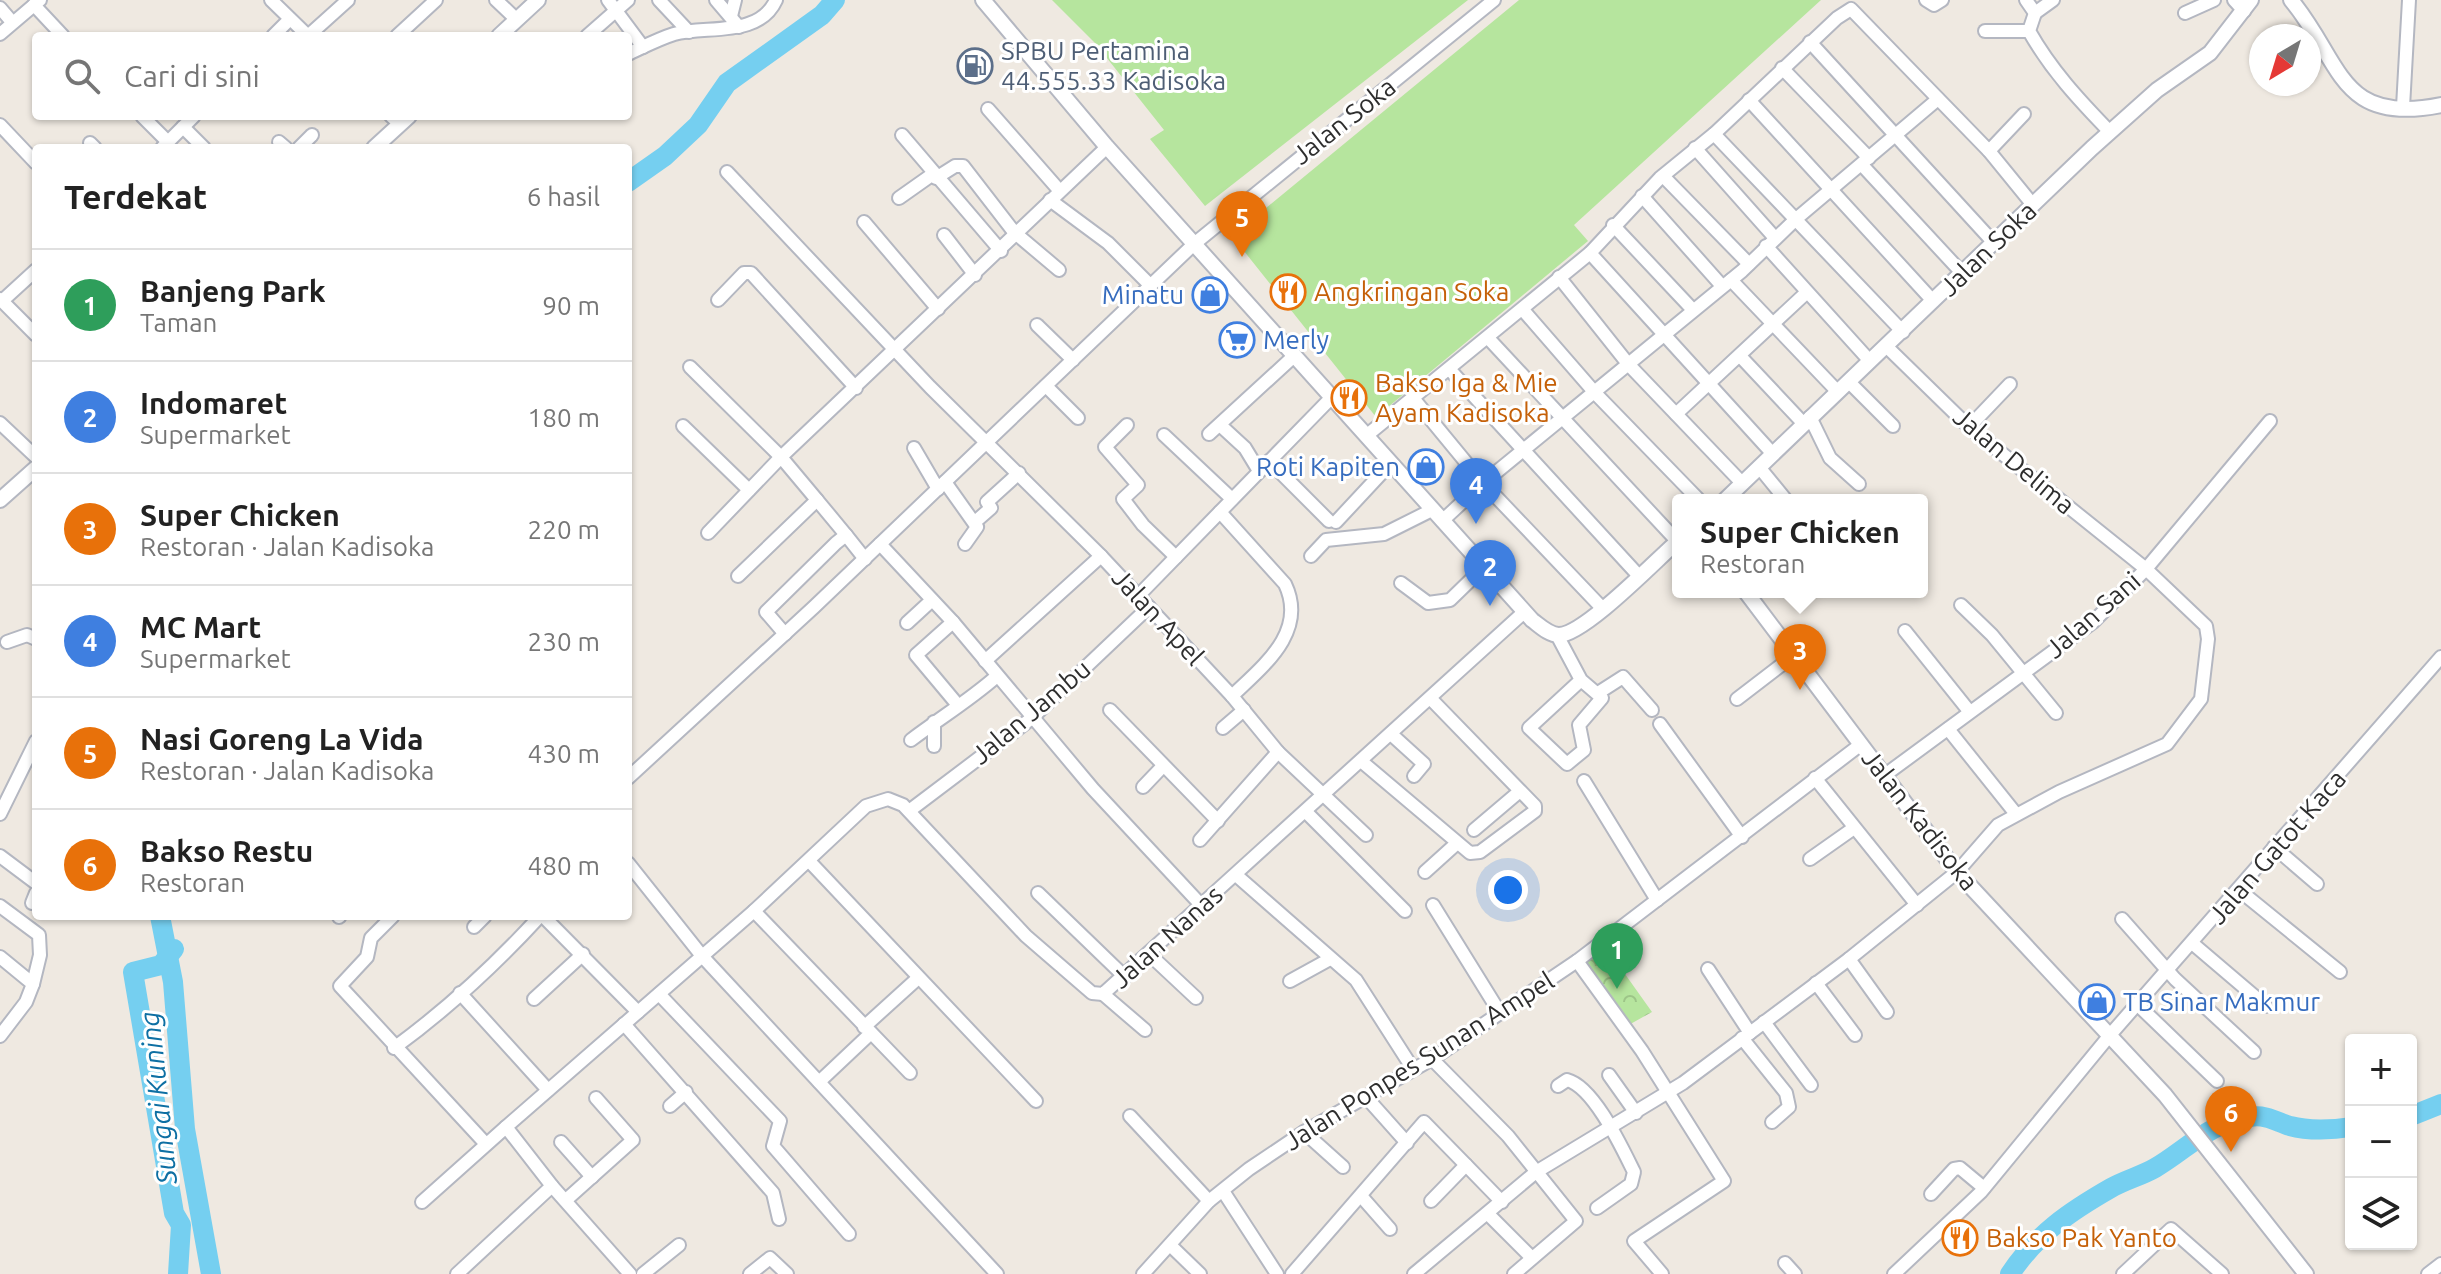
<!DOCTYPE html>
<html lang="id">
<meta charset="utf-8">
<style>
:root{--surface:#fff;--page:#f2f2f2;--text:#222;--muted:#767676;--line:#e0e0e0;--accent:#db2777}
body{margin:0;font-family:Ubuntu,sans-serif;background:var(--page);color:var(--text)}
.controls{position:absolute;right:24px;bottom:24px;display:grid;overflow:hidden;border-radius:8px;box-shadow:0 2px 6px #0004}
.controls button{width:72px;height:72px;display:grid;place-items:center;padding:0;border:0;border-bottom:2px solid var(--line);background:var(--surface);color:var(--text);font:40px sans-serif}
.compass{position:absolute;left:2249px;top:24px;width:72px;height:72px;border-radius:50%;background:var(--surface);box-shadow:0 2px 6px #0004;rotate:218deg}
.you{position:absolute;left:1508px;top:890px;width:28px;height:28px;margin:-20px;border:6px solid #fff;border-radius:50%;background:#1a73e8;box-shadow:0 0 0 12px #1a73e833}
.badge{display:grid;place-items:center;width:52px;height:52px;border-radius:50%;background:var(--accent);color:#fff;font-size:26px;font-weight:700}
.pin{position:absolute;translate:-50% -66px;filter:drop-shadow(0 2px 4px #0008)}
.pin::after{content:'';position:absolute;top:42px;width:28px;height:24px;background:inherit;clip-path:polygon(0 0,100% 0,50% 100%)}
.popup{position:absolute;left:1672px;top:494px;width:256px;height:104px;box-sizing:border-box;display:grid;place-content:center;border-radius:8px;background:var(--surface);filter:drop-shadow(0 2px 6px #0005);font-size:26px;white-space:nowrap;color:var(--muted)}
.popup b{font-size:30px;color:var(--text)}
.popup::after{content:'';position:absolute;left:50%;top:100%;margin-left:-16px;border:16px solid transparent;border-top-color:var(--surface)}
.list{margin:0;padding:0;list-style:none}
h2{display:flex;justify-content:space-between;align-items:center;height:104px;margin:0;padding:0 32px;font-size:34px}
h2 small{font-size:26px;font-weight:400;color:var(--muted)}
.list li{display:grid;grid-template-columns:52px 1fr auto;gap:24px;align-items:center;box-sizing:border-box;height:112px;padding:0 32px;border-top:2px solid var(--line)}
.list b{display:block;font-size:30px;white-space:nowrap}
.list p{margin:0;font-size:26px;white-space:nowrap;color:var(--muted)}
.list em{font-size:26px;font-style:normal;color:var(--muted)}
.icon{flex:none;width:44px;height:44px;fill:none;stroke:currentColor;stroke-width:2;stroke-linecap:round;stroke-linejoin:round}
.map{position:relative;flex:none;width:2441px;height:1274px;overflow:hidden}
.search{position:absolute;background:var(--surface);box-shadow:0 2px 6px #0004;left:32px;top:32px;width:600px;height:88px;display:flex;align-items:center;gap:20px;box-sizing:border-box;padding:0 28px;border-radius:8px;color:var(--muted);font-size:30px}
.panel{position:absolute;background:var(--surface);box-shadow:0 2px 6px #0004;left:32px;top:144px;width:600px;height:776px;border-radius:8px}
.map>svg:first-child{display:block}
</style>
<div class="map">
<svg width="2441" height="1274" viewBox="0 0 2441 1274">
<defs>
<pattern id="forest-crowns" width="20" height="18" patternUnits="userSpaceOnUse" patternTransform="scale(2)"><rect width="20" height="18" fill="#b6e59e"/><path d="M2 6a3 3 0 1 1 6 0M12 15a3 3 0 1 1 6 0" fill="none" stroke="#9dc588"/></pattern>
</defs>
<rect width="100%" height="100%" fill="#efe9e1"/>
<g fill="#b6e59e">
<polygon points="1052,0 1468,0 1205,206 1150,139 1164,130 1095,43"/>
<polygon points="1519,0 1821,0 1574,225 1588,241 1376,417 1232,236"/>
</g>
<polygon fill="url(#forest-crowns)" points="1618,932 1634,957 1620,967 1652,1012 1625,1027 1577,961"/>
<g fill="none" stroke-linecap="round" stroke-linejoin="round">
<g stroke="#75cff0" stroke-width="20">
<polyline points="628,182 665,156 698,125 727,83 822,15 835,0"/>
<polyline points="160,916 173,982 185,1129 211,1274"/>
<polyline points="174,949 161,965 133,972 174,1213 181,1225 178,1274"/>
<polyline points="2411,1116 2441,1104"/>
<path d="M2010,1274C2037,1234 2069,1212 2111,1188C2125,1180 2141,1176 2155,1168C2189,1148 2208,1123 2250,1117C2266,1114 2277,1122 2290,1126C2308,1131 2333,1130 2351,1127"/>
</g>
<defs>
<g id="minor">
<polyline points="271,0 308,36"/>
<polyline points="496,0 516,19"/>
<polyline points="608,0 643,47"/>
<polyline points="659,0 689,32"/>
<polyline points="716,0 739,27"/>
<polyline points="1926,0 1934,5 1942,0"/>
<path d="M2026,0L2035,13L2029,31C2051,70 2079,100 2110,132"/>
<polyline points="2234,0 2244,11"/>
<polyline points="34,5 63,36"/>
<polyline points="0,8 12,22"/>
<polyline points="2035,13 2053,0"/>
<polyline points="2185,13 2214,0"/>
<polyline points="731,16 735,0"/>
<polyline points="1985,31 2029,31"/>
<polyline points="0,34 40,0"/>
<polyline points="273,36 290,19"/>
<polyline points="308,36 348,0"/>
<polyline points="397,36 436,0"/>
<polyline points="587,36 628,0"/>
<polyline points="1810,42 1995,244"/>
<path d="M628,54C643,47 658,39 674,34C706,25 759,38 776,0"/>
<polyline points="1782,68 1869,158"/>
<polyline points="1749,100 1933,301"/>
<polyline points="2403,107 2409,0"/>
<polyline points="988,109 1059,190"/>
<polyline points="142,116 168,142"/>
<polyline points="391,116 400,124"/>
<polyline points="0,125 36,163"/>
<polyline points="183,127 204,148"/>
<polyline points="1714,134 1903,332"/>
<polyline points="902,135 1001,251"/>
<polyline points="279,142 286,148"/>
<polyline points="90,143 95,148"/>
<polyline points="162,148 194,116"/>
<polyline points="299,148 312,135"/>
<polyline points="1695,148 1775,238"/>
<polyline points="1989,151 2024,114"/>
<polyline points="1862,165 1963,274"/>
<polyline points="727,172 930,387 1101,556 1232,696 1278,752 1366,835"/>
<polyline points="1663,176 1749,264"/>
<polyline points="936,178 955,166 963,166 1014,232 1059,270"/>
<polyline points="1642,196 1722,286"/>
<polyline points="899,198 933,174"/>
<polyline points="1050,200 1108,243 1150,285"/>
<polyline points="864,222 938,309"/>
<polyline points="1613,225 1693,310"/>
<polyline points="944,235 975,275"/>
<polyline points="1766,246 1869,360"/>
<polyline points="1559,277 1629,365 1742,483"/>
<polyline points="1731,280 1838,392"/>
<polyline points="0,299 36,335"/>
<polyline points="718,300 744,273 751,273 856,388"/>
<polyline points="2,301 36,270"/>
<polyline points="1523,310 1596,394 1699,500"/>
<polyline points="1037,325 1073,360"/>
<polyline points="1489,339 1677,541"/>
<polyline points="1740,356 1803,423"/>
<polyline points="690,367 781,457 817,500 738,576"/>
<polyline points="1450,370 1639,576"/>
<polyline points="1849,382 1893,426"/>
<polyline points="1046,386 1078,418"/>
<polyline points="1413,398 1483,483 1603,609"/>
<polyline points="1676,414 1806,293"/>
<polyline points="1810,417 1830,458 1859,484"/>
<polyline points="0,423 36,457"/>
<polyline points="1127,425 1105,447 1138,485 1123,499 1143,525 1176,557"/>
<polyline points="1220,425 1245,448 1259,471"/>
<polyline points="683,426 749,490"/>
<polyline points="1969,427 2010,384"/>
<polyline points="1209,434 1294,356"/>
<polyline points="1164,435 1232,499"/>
<polyline points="1366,436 1590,253"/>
<polyline points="914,448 938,489"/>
<polyline points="1772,453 1590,253 1660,178 1714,134 1837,18 1851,9 1989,151 2033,205"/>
<polyline points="1269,461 1329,521"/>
<polyline points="1759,467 1786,500"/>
<polyline points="945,482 977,527 965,544"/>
<polyline points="817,500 846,535"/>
<path d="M1220,512L1285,584C1308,632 1263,666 1232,696"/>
<polyline points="1442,521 1483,483 1742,271 1796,219 1938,99"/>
<polyline points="975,522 991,508 987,502 1019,473"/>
<polyline points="1336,522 1390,464"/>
<polyline points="708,533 781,457 1107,147"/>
<polyline points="880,544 953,622 1093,789 1202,906"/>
<polyline points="1311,556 1326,540 1384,534 1432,510"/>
<polyline points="1401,583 1428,603 1450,600 1483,568"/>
<polyline points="1138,596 1331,398"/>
<polyline points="1961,605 1992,635 2056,713"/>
<polyline points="953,622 916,655 957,704"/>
<polyline points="907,623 932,600"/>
<polyline points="1905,631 1969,711"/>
<polyline points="785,634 766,612 836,543 846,535 865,559"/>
<polyline points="1557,635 1581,680 1602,698 1579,725 1584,750 1567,764 1529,728 1581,680"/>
<polyline points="7,642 27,635 36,639"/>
<polyline points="985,661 1101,556"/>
<polyline points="1598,693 1623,677 1652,710"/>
<polyline points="1737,699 1793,656"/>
<polyline points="1110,710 1218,821"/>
<polyline points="1660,724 1742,837"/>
<polyline points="1223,728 1244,710"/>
<polyline points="1948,729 2016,814"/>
<polyline points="1391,734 1424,764 1414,776"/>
<path d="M911,740C940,718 970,700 997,676"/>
<polyline points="934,746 934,722"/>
<polyline points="1361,761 1470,853 1480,852 1535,811 1535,806 1430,698"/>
<polyline points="1885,775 2093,622 2146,569 2270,421"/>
<polyline points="628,778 814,607 1194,244 1494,0"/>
<polyline points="1815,778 1917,905"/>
<polyline points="1584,781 1657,900"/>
<polyline points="1143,787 1163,766"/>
<polyline points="909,811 1032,718 1149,607"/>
<polyline points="1306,812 1405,911"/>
<polyline points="0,814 36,741"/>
<polyline points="1474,830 1520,791"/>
<polyline points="1200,840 1278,752"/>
<polyline points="2274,847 2317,884"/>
<polyline points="0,856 36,883"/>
<polyline points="1810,859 1854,828"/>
<polyline points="810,862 1036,1101"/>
<polyline points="628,863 702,956 997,1274"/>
<polyline points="1425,872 1456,844"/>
<polyline points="1236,875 1356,980 1413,1069"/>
<polyline points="2239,890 2340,972"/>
<polyline points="1038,893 1125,977"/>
<polyline points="32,903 36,893"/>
<polyline points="1433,905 1500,1013"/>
<polyline points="0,906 39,935 40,955 33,984"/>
<polyline points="754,911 910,1073"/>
<polyline points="393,916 371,938 367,957 340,986 485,1143"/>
<polyline points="543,916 638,1012"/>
<polyline points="339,917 340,916"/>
<polyline points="2122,919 2175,979 2254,1052"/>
<polyline points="474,927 485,916"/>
<polyline points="2192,943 2266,1006"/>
<polyline points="1149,954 1196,998"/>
<polyline points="0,957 33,984 26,1002 0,1036"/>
<polyline points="1849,959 1887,1012"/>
<polyline points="1577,961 1642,1051 1724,1181 1634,1241 1662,1274"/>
<polyline points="1708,969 1750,1033"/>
<polyline points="1290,981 1330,959"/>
<polyline points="1816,983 1855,1035"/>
<polyline points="460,993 548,1090"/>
<polyline points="659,994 780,1121 773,1146 849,1234"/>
<polyline points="1103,994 1145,1030"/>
<polyline points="534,999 583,954"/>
<polyline points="2138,1005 2217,1081"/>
<polyline points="1764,1022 1811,1085"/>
<polyline points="624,1024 773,1193 779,1219"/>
<polyline points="864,1027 917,979"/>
<polyline points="1742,1038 1786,1093 1789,1107 1772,1122"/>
<path d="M394,1048C446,1010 496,964 540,916"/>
<polyline points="1432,1059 1508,1136 1576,1221 1514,1274"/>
<polyline points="1609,1075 1636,1113"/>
<polyline points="819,1082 871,1033"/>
<path d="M1558,1086L1567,1080C1594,1087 1622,1148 1634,1172L1631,1184L1597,1208"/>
<polyline points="1366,1097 1407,1143"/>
<polyline points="670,1106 686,1092"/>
<polyline points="1130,1116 1209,1201"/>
<polyline points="1304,1132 1343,1167"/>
<polyline points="561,1142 592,1177"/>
<polyline points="552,1186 630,1274"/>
<polyline points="1223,1191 1277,1274"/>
<polyline points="1931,1194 1954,1169 1960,1168 1984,1188"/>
<polyline points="1361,1196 1390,1229"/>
<polyline points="566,1200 633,1140 596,1098"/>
<polyline points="1431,1201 1466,1165 1502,1202"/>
<polyline points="422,1202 506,1127"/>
<polyline points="1488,1214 1532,1258"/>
<polyline points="1170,1245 1200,1274"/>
<polyline points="1785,1263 1795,1274"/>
<polyline points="457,1274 552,1186 506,1127 754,911 866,806 888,799 903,805 1026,936 1092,993 1103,994 1523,613"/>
<polyline points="643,1274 679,1245"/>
<polyline points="750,1274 770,1258 787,1274"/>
<polyline points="1143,1274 1209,1201 1249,1169 1304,1132 1432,1059 1577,961 1860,745"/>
<polyline points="1292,1274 1424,1122 1466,1165"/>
<polyline points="1414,1274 1536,1172 1683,1083 1849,959 1957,872 1998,825 2059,792 2167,744 2201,699 2208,639 2206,626 2146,569 1969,427 1887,347"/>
<polyline points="1894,1274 1981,1192 2110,1035 2441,657"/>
<polyline points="2123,1274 2171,1229 2222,1274"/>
<polyline points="2428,1274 2441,1264"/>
</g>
<g id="tertiary">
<path d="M983,0L1107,147L1532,620C1540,626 1549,635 1559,635C1585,634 1656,560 1678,541"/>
<path d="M2291,0C2342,61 2338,126 2441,105"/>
<polyline points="499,36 538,0"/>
<polyline points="374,148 409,116"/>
<polyline points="0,500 36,468"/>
<polyline points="1725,500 2092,148 2157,90 2210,53 2251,0"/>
<polyline points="1746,592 1957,872 2165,1095 2306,1274"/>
</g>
</defs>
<use href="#minor" stroke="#b4b7c1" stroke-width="16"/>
<use href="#tertiary" stroke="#b4b7c1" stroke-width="18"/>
<use href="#minor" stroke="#fff" stroke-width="12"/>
<use href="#tertiary" stroke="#fff" stroke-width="14"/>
</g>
<defs>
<symbol id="fuel-ring" viewBox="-11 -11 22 22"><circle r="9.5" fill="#fff" stroke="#5c6f8a" stroke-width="1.5"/><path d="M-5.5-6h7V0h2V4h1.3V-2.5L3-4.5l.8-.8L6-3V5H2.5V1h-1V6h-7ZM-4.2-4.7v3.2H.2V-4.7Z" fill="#5c6f8a"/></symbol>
<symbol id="restaurant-ring" viewBox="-11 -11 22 22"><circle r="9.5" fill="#fff" stroke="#e8710a" stroke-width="1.5"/><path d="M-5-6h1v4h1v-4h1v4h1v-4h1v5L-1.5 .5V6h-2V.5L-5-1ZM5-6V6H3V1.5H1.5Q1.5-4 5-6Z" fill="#e8710a"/></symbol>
<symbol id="shop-ring" viewBox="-11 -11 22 22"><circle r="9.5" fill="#fff" stroke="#3f7fe0" stroke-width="1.5"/><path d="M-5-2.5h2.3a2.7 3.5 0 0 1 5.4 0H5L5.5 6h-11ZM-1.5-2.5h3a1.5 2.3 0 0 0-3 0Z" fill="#3f7fe0"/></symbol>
<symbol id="supermarket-ring" viewBox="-11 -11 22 22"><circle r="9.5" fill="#fff" stroke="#3f7fe0" stroke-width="1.5"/><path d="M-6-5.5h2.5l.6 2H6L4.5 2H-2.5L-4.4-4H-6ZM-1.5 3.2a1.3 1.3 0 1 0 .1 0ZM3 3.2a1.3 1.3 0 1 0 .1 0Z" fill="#3f7fe0"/></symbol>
</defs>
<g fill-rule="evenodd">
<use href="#fuel-ring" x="955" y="46" width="40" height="40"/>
<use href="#restaurant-ring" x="1268" y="272" width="40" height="40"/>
<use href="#shop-ring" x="1190" y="275" width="40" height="40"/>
<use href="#supermarket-ring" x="1217" y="320" width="40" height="40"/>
<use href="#restaurant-ring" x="1329" y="378" width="40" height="40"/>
<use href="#shop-ring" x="1406" y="447" width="40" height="40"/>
<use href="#shop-ring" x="2077" y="982" width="40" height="40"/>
<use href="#restaurant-ring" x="1940" y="1218" width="40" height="40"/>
</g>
<g text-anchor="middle" stroke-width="6" stroke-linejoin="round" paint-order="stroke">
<g font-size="26" fill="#4e5e75" stroke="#fff" text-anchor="start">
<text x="1001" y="60">SPBU Pertamina<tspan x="1001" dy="30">44.555.33 Kadisoka</tspan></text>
</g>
<g font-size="26" fill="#2e2e2e" stroke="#fff">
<text transform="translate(1344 121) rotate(-38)" y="9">Jalan Soka</text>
<text transform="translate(1988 249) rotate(-44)" y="9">Jalan Soka</text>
<text transform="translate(2014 461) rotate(40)" y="9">Jalan Delima</text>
<text transform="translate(2093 615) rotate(-41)" y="9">Jalan Sani</text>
<text transform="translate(1158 617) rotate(47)" y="9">Jalan Apel</text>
<text transform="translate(1031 712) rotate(-40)" y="9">Jalan Jambu</text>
<text transform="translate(1920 820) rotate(52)" y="9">Jalan Kadisoka</text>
<text transform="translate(2277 847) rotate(-49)" y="9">Jalan Gatot Kaca</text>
<text transform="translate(1167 937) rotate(-42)" y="9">Jalan Nanas</text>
<text transform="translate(1419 1061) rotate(-32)" y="9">Jalan Ponpes Sunan Ampel</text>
</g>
<g font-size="26" fill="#c56008" stroke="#fff" text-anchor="start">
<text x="1314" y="301">Angkringan Soka</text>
<text x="1375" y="392">Bakso Iga &amp; Mie<tspan x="1375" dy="30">Ayam Kadisoka</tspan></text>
<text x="1986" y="1247">Bakso Pak Yanto</text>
</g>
<g font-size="26" fill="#366cbe" stroke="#fff" text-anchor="end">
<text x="1184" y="304">Minatu</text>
<text x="1263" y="349" text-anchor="start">Merly</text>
<text x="1400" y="476">Roti Kapiten</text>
<text x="2123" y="1011" text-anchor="start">TB Sinar Makmur</text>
</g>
<g font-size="28" font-style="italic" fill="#0d6fa3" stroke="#fff">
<text transform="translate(158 1098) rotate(-96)" y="10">Sungai Kuning</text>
</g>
</g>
</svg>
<div class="controls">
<button>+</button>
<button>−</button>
<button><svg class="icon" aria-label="layers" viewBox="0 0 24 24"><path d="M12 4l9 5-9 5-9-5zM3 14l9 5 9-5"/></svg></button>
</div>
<svg class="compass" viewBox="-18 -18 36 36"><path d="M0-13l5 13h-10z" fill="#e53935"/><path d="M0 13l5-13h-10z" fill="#767676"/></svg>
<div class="you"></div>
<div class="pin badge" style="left:1617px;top:989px;background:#2e9e5b">1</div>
<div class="pin badge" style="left:1490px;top:606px;background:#3f7fe0">2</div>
<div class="pin badge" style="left:1800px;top:690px;background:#e8710a">3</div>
<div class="popup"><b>Super Chicken</b>Restoran</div>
<div class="pin badge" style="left:1476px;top:524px;background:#3f7fe0">4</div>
<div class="pin badge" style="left:1242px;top:257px;background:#e8710a">5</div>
<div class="pin badge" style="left:2231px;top:1152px;background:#e8710a">6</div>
<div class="search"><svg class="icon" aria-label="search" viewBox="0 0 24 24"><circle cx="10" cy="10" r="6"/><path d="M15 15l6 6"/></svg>Cari di sini</div>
<section class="panel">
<h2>Terdekat<small>6 hasil</small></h2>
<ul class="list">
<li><span class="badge" style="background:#2e9e5b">1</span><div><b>Banjeng Park</b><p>Taman</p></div><em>90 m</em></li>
<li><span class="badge" style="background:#3f7fe0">2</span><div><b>Indomaret</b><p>Supermarket</p></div><em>180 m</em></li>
<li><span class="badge" style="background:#e8710a">3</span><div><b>Super Chicken</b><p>Restoran · Jalan Kadisoka</p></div><em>220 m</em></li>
<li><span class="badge" style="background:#3f7fe0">4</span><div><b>MC Mart</b><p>Supermarket</p></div><em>230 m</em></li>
<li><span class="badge" style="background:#e8710a">5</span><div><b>Nasi Goreng La Vida</b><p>Restoran · Jalan Kadisoka</p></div><em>430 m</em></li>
<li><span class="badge" style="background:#e8710a">6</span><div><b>Bakso Restu</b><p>Restoran</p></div><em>480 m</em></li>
</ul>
</section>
</div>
